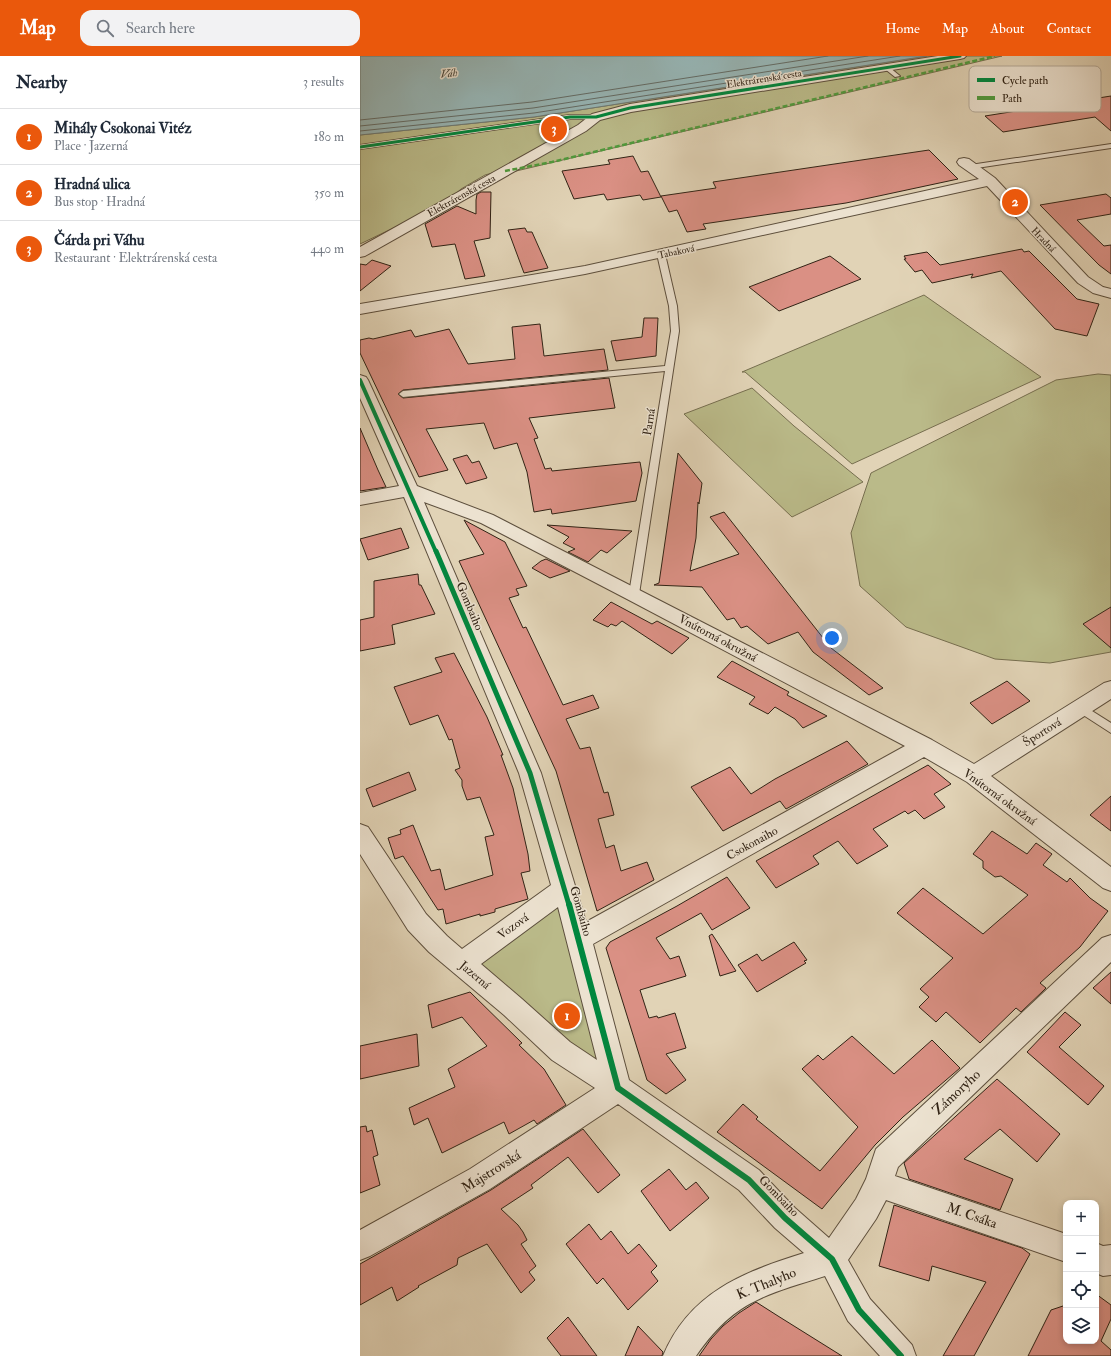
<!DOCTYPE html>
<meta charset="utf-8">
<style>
:root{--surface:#fff;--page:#f2f2f3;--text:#1f2937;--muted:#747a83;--line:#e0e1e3;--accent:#ea580c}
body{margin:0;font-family:"IM FELL Double Pica",serif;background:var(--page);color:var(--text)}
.controls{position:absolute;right:12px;bottom:12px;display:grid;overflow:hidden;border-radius:8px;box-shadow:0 2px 6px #0003}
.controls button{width:36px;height:36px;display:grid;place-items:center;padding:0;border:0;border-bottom:1px solid var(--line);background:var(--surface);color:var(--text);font:20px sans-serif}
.you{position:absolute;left:472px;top:582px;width:14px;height:14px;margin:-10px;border:3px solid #fff;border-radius:50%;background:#1a73e8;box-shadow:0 0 0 6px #1a73e833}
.badge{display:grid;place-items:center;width:26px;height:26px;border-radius:50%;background:var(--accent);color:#fff;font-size:13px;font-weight:700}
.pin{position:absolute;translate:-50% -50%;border:2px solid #fff;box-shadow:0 1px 4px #0006}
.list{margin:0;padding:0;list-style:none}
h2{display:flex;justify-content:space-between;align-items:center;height:52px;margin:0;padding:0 16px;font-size:17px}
h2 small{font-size:13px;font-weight:400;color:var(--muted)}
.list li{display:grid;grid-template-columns:26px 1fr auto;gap:12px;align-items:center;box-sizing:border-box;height:56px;padding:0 16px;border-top:1px solid var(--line)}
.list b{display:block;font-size:15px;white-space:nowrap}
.list p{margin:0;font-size:13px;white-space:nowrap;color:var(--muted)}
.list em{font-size:13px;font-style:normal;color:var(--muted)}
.icon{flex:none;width:22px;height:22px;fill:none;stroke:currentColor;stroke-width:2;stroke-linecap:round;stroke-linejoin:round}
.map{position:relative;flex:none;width:751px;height:1300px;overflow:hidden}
header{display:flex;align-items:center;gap:24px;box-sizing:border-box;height:56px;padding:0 20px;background:var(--accent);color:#fff}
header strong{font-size:19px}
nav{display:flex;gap:22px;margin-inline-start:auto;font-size:14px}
.search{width:280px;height:36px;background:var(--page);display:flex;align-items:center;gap:10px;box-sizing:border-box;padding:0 14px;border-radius:12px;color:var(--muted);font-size:15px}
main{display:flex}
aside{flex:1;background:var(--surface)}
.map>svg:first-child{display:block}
</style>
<header>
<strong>Map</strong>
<div class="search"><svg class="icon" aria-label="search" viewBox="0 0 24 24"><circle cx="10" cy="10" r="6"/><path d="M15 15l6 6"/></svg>Search here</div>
<nav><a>Home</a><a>Map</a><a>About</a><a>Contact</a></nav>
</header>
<main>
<aside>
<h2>Nearby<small>3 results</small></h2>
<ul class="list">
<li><span class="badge">1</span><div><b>Mihály Csokonai Vitéz</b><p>Place · Jazerná</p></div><em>180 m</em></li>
<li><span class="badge">2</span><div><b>Hradná ulica</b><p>Bus stop · Hradná</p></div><em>350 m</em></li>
<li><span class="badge">3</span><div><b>Čárda pri Váhu</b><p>Restaurant · Elektrárenská cesta</p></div><em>440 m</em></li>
</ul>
</aside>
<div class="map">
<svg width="751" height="1300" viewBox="0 0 751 1300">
<rect width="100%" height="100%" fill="#e1d3b6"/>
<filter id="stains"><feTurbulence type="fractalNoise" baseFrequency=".005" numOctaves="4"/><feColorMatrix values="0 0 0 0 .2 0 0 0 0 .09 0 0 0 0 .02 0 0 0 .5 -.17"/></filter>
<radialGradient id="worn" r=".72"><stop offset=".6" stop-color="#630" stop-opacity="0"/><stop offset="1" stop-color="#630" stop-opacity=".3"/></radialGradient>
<g fill="#baba89" stroke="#766e4f">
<polygon points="567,0 642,0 152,116 136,116 125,119 101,133 92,141 46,166 0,188 0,79 174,61"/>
<polygon points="564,239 681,321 492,408 385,316 382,316"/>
<polygon points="738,318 751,319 751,596 690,607 635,603 546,571 500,530 491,477 511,417 696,324"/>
<polygon points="392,332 434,370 503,426 432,461 324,358"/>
<polygon points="199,848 247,1017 116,909"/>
</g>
<polygon fill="#97b6b6" stroke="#6e7b76" points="0,0 567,0 174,61 0,79"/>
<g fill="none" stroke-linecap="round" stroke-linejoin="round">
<g stroke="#646c66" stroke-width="1">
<polyline points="0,64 172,46 468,0"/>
<polyline points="0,70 173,52 508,0"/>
<polyline points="0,75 174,57 540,0"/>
</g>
</g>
<g fill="#da9084" stroke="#312315">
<polygon points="751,40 751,75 735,61 643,76 625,60"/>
<polygon points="569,94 598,123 486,147 343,168 346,173 327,176 317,154 309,156 301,140 356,132 353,126"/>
<polygon points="273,100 281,116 288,115 301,141 283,144 280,139 247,144 244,138 214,143 202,115 250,108 248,104"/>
<polygon points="121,136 131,136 130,182 114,185 125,220 105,223 95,188 72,191 65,168 97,150 116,158 116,144 117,138"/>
<polygon points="746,138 751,142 751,158 717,164 744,190 751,189 751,218 739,209 680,149"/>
<polygon points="165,172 167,176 172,176 188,212 164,217 148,174"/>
<polygon points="662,193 664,196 669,195 717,243 739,248 727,280 695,273 641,215 611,222 613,218 572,227 562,214 555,216 544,203 546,203 544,200 567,196 580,209"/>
<polygon points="470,200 501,223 419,255 389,231"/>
<polygon points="12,204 31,210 0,235 0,208 6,209"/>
<polygon points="284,262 298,262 296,300 256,305 251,285 282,281"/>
<polygon points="180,268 184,300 244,293 248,314 43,334 38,338 43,342 249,322 255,352 169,362 178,382 174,383 185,413 191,412 192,415 280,406 282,417 276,445 192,458 191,453 174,456 167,416 157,387 134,393 124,367 66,373 88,414 59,421 0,297 0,284 9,282 13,283 51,274 55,281 89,273 108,308 155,303 152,271"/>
<polygon points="0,372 18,414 26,431 0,435"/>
<polygon points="318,397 342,427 339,448 338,446 336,482 330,515 379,498 350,461 364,456 471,592 523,632 509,639 453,596 438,576 408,588 387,570 381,572 374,562 367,564 342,531 294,529 299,527"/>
<polygon points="107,399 112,407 119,405 127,422 106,428 93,403"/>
<polygon points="104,464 145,486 167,530 156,533 159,539 149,542 163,572 166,571 203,649 233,639 239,652 206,663 220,693 230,691 244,737 248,736 254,759 238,763 246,792 254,789 261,815 287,806 294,824 237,855 196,715 99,505 124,498"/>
<polygon points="187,469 272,475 247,497 241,494 228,506 208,496 215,493 203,487 209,481"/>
<polygon points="41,472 49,492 8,504 0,483"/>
<polygon points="186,503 210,515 190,522 172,512 181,505"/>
<polygon points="58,518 59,529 61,529 75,558 32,569 35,588 0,595 0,564 14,561 14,525"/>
<polygon points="251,546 292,568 297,565 329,582 312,598 262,565 256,570 251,568 248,571 233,564"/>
<polygon points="751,551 751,592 723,568"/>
<polygon points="94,597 127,661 143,699 141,699 153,732 168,798 170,815 161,817 168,843 135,853 135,856 120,860 120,858 86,868 83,853 78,854 43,800 35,803 28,782 41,778 40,774 53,769 71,815 80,813 85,834 133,819 125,781 134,779 120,741 107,744 102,730 102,724 95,714 100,712 92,683 89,684 78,659 50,669 34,631 82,616 75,602"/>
<polygon points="372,605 429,636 427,639 467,660 443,672 435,663 415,651 408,658 389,648 395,641 357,621"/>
<polygon points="647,625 670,645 632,668 610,647"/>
<polygon points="487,685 508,708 426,753 420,745 363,775 331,731 370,711 391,738 415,723"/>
<polygon points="568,709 591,728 574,738 585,751 564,763 555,754 548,758 545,755 513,773 528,790 497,808 478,785 453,800 459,808 416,832 396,805"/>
<polygon points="49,716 56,734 13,751 6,733"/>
<polygon points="751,740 751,775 730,759"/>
<polygon points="632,775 667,798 676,787 692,798 683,809 707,826 710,822 730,842 748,855 720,891 680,927 686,932 683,935 661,956 656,952 620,987 586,956 576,966 559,951 569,941 560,933 593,902 537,857 563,832 623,878 668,839 641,820 635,821 623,812 623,805 613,798"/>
<polygon points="367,821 390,852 352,874 341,857 296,882 310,903 319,900 326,920 280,934 289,962 297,960 298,962 315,957 326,992 306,998 326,1024 306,1038 287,1024 246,892 250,886 317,850"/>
<polygon points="352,878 376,915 360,920 349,880"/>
<polygon points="434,886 447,904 444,905 446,907 397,936 378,909 397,898 402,905"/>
<polygon points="751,916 751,948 733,932"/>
<polygon points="110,936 162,987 159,989 184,1013 206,1049 177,1068 174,1064 149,1078 144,1066 82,1097 68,1062 54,1069 49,1052 95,1031 88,1013 127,990 102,961 72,972 68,949"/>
<polygon points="705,956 721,969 699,991 744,1030 728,1049 667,996"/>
<polygon points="57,978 59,1010 0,1023 0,990"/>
<polygon points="492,980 534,1018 572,984 600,1012 543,1061 515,1089 462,1153 357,1076 383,1048 398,1061 396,1063 460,1115 498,1071 442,1013 458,999 463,1004"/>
<polygon points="637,1023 700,1078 677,1106 640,1073 604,1103 653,1123 640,1154 549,1123 544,1107"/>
<polygon points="6,1070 7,1076 12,1074 18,1099 13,1101 20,1129 0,1137 0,1071"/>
<polygon points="223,1073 260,1119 238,1137 208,1101 171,1129 173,1132 141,1153 158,1169 163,1176 167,1184 161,1188 176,1210 169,1216 175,1224 161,1237 127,1188 98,1202 97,1209 58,1230 59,1231 37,1245 32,1231 0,1249 0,1208 131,1134"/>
<polygon points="309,1113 326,1134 336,1126 349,1142 310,1175 281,1135"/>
<polygon points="534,1149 662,1192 670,1198 614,1300 583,1300 626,1226 572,1210 569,1225 519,1210"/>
<polygon points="229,1168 241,1184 251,1175 268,1198 279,1188 297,1210 291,1216 298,1225 268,1254 243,1222 237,1228 206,1188"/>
<polygon points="736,1238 751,1249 751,1263 741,1285 751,1294 751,1300 668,1300 691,1254 706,1249 706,1285 736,1285"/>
<polygon points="396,1246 418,1260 482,1300 339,1300 351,1283 363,1270 379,1257"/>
<polygon points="208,1261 237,1300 201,1300 187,1282"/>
<polygon points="278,1270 303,1296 302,1300 265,1300"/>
</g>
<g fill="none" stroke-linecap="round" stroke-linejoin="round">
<defs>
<g id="service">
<polygon points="525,11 529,11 540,20 535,21 525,13"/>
<polygon points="210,59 236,59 239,61 236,63 210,63 0,93 0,89"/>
<polygon points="751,88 751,92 610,113 607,111 610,109"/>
<polygon points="298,196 301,196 305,198 317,250 319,275 279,538 278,541 270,541 269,538 305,315 43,341 39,338 43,335 305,310 311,275 309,250 297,198"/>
<polygon points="721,648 751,667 751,677 717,655 715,652 717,649"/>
</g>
<g id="minor">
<polygon points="578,0 606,0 604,2 600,3 271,56 240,64 226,75 5,200 0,201 0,191 218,69 232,58 270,48"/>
<polygon points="604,102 609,103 635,122 728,221 743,231 751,233 751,242 733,237 718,227 627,130 225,218 0,258 0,248 225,210 619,123 599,109 597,106 599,103"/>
<path d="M0,319L6,321L8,324L57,430L133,459L572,684L614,708L744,627L751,625V643L631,720L751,811V835L743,832L607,726L564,701L233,888L269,1024L399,1114L435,1152L469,1182L496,1143L506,1123L516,1093L742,882L751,879V906L538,1111L535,1120L706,1178V1206L526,1144L516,1163L488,1204L510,1243L552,1289L556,1300H520L488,1265L465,1220C405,1239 374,1245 336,1300H303C329,1237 383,1216 444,1197L415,1172L379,1134L258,1048L130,1133L10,1200L0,1204V1174L110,1113L235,1032L192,1004L144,959L69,896L48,874L0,798V768L8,771L66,858L87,880L102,893L191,829L159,717L44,441L0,449V437L39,430L0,342ZM64,446L121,467L267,543L545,690L226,866L181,717ZM198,851L237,1004L210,986L162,943L121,908Z"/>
<polygon points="736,1187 743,1190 751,1189 751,1219 743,1220 736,1217"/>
</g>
</defs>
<use href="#service" stroke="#5d4f3d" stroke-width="2"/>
<use href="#minor" stroke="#5d4f3d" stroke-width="2"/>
<use href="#service" fill="#ece2d0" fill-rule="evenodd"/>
<use href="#minor" fill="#ece2d0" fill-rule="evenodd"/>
<polyline stroke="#509b3d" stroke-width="2.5" stroke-dasharray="5 2.5" stroke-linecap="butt" points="145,115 192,106 635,0"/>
<defs>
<polyline id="cycleway-far3" points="0,91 210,61 236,61 270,52 600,0"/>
<polyline id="cycleway-far2" points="0,324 76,496"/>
<polyline id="cycleway-far1" points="76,495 170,717 209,849"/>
<polyline id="cycleway" points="209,848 258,1032 389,1124 425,1162 472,1203 499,1254 541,1300"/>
</defs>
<use href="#cycleway-far3" stroke="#ece2d0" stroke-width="4.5"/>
<use href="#cycleway-far2" stroke="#ece2d0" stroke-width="6"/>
<use href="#cycleway-far1" stroke="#ece2d0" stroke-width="8"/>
<use href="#cycleway" stroke="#ece2d0" stroke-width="9"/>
<use href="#cycleway-far3" stroke="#00873e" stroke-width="3"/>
<use href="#cycleway-far2" stroke="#00873e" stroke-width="4"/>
<use href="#cycleway-far1" stroke="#00873e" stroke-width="5"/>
<use href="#cycleway" stroke="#00873e" stroke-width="6"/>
</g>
<g text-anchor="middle" stroke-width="3" stroke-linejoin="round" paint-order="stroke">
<g font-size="10" fill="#312315" stroke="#ece2d0">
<text transform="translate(404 22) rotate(-9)" y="4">Elektrárenská cesta</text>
<text transform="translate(101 139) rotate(-29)" y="4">Elektrárenská cesta</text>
<text transform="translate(684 183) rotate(46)" y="4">Hradná</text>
<text transform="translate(316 195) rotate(-12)" y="4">Tabaková</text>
</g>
<g font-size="11" font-style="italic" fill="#4a483d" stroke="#ece2d0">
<text transform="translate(89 17) rotate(-7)" y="4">Váh</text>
</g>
<g font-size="12" fill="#312315" stroke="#ece2d0">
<text transform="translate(289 366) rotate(-81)" y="4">Parná</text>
<text transform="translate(110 550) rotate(67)" y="4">Gombaiho</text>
<text transform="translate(358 582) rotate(28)" y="4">Vnútorná okružná</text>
<text transform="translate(682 676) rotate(-32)" y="4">Športová</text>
<text transform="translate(640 741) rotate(36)" y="4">Vnútorná okružná</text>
<text transform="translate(392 787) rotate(-29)" y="4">Csokonaiho</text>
<text transform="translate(221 855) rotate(74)" y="4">Gombaiho</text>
<text transform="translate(153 870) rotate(-36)" y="4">Vozová</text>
<text transform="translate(115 919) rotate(40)" y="4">Jazerná</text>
<text transform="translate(419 1140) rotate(46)" y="4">Gombaiho</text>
</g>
<g font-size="14" fill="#312315" stroke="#ece2d0">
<text transform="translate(596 1036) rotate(-43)" y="5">Zámoryho</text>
<text transform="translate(131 1115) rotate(-32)" y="5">Majstrovská</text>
<text transform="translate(612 1159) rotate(19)" y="5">M. Csáka</text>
<text transform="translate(406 1227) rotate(-22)" y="5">K. Thalyho</text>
</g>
</g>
<rect x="609" y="10" width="132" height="46" rx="6" fill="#ece2d0" stroke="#b4a998" stroke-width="1"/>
<rect x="617" y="22" width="18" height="4" fill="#00873e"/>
<rect x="617" y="40" width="18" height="4" fill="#509b3d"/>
<g font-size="11" fill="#312315">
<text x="642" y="28">Cycle path</text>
<text x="642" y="46">Path</text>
</g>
<rect width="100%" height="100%" filter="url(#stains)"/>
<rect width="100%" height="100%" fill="url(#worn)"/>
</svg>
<div class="controls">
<button>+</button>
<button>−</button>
<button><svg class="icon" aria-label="locate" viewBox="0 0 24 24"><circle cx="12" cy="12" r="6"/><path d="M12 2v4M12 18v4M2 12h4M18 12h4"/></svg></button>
<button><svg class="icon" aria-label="layers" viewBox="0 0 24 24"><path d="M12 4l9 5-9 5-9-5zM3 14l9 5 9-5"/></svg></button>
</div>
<div class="you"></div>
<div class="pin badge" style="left:207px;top:960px">1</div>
<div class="pin badge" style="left:655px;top:146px">2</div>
<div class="pin badge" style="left:194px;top:73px">3</div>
</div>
</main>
